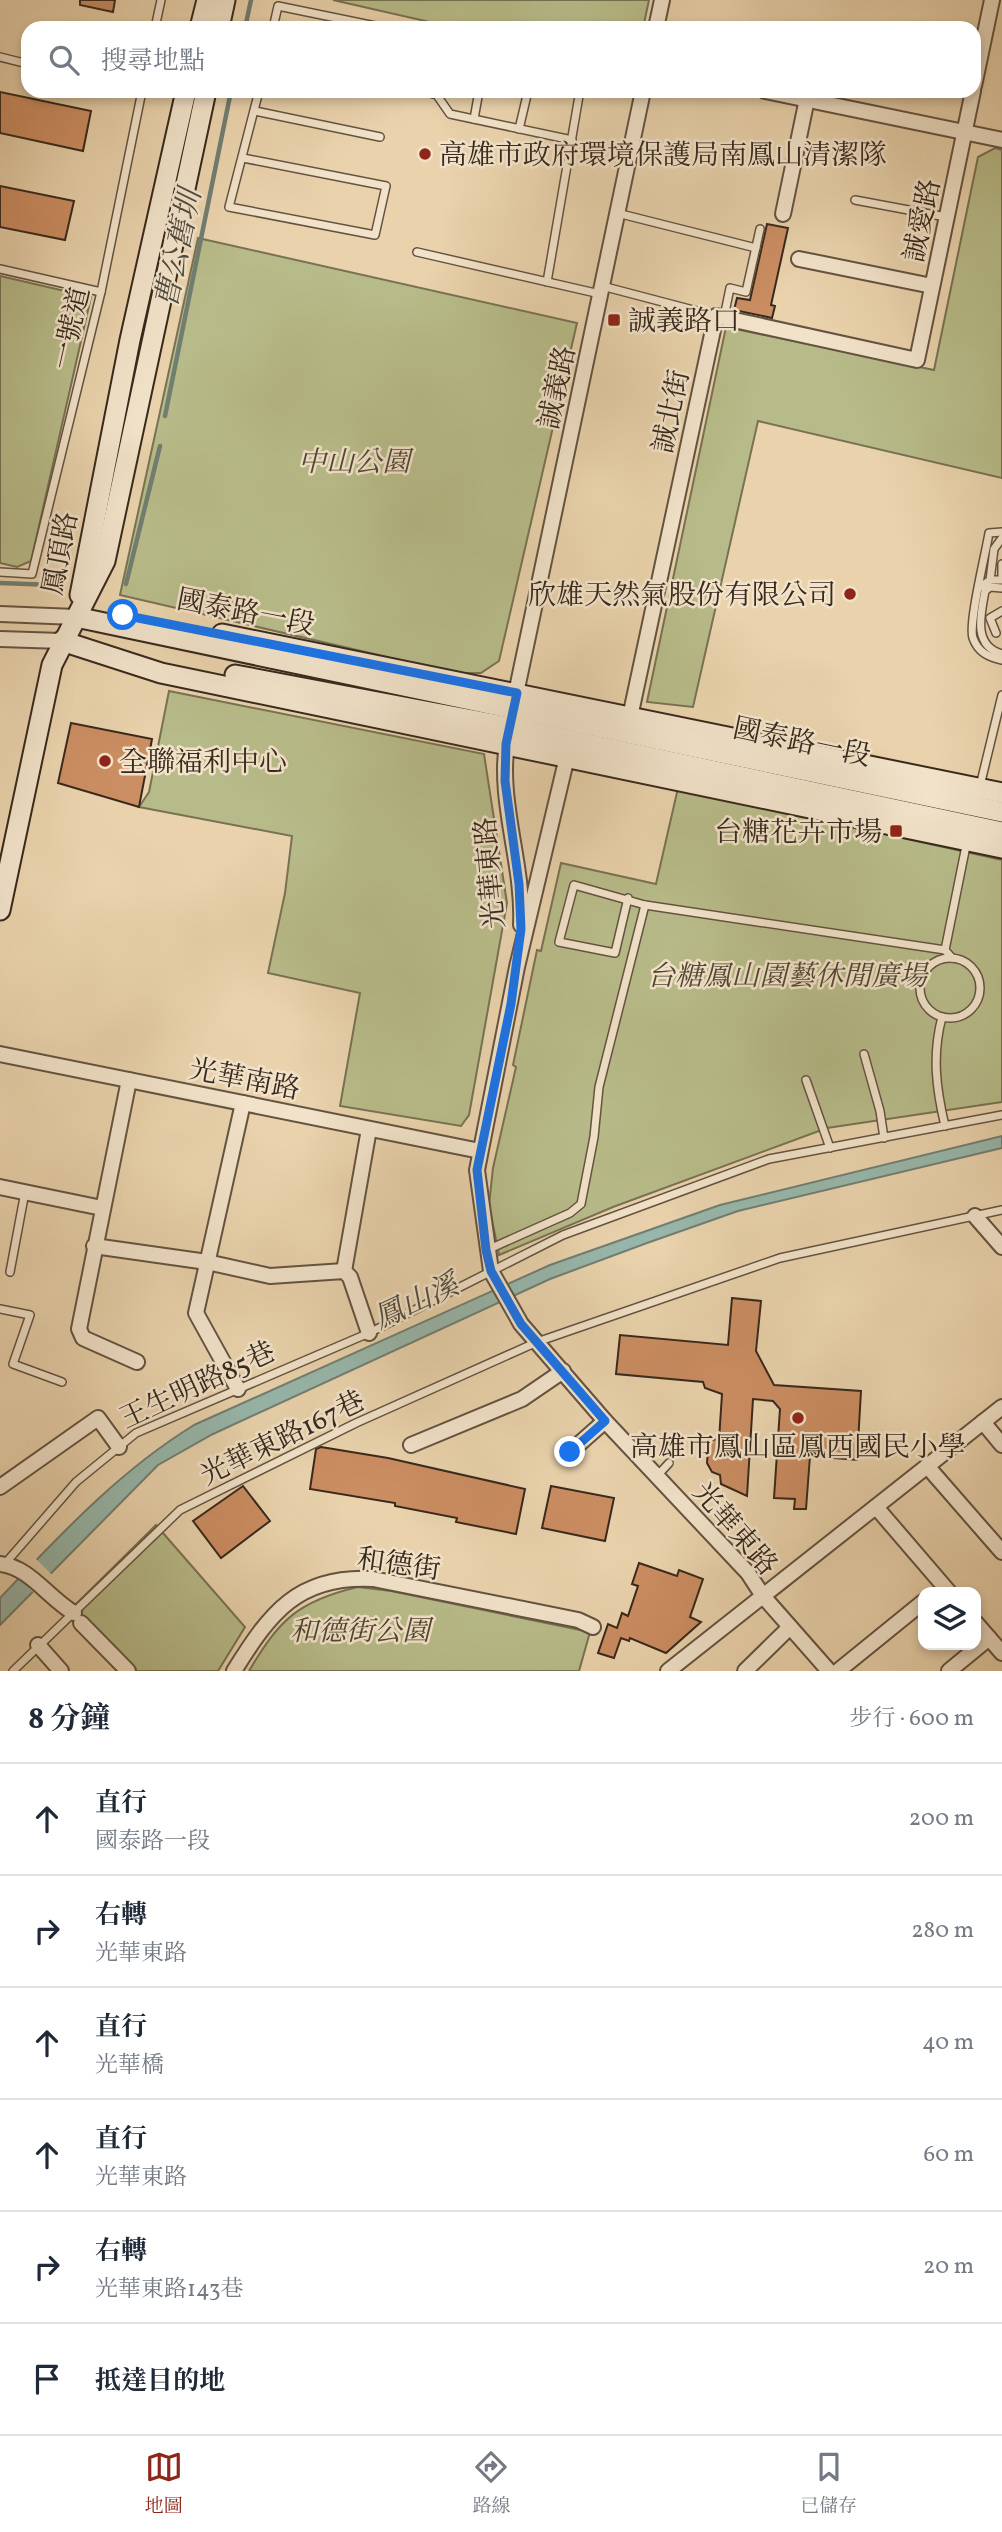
<!DOCTYPE html>
<html lang="zh-TW">
<meta charset="utf-8">
<style>
:root{--surface:#fff;--page:#f6f6f7;--text:#1f2937;--muted:#747a83;--line:#e0e1e3;--accent:#8f2418}
body{margin:0;font-family:Vollkorn,"Noto Serif TC",serif;background:var(--page);color:var(--text)}
.controls{position:absolute;right:21px;bottom:21px;display:grid;overflow:hidden;border-radius:14px;box-shadow:0 4px 10px #0003}
.controls button{width:63px;height:63px;display:grid;place-items:center;padding:0;border:0;border-bottom:2px solid var(--line);background:var(--surface);color:var(--text);font:35px sans-serif}
.stop{position:absolute;width:21px;height:21px;margin:-16px;border:5px solid #1a73e8;border-radius:50%;background:#fff}
.stop.end{background:#1a73e8;border-color:#fff;box-shadow:0 2px 7px #0008}
.list{margin:0;padding:0;list-style:none}
h2{display:flex;justify-content:space-between;align-items:center;height:91px;margin:0;padding:0 28px;font-size:30px}
h2 small{font-size:23px;font-weight:400;color:var(--muted)}
.list li{display:grid;grid-template-columns:46px 1fr auto;gap:21px;align-items:center;box-sizing:border-box;height:112px;padding:0 28px;border-top:2px solid var(--line)}
.list b{display:block;font-size:26px;white-space:nowrap}
.list p{margin:0;font-size:23px;white-space:nowrap;color:var(--muted)}
.list em{font-size:23px;font-style:normal;color:var(--muted)}
.icon{flex:none;width:38px;height:38px;fill:none;stroke:currentColor;stroke-width:2;stroke-linecap:round;stroke-linejoin:round}
.map{position:relative;flex:none;width:1002px;height:1671px;overflow:hidden}
.search{position:absolute;background:var(--surface);box-shadow:0 4px 10px #0003;left:21px;right:21px;top:21px;height:77px;display:flex;align-items:center;gap:18px;box-sizing:border-box;padding:0 24px;border-radius:21px;color:var(--muted);font-size:26px}
.sheet{height:763px;background:var(--surface)}
nav{display:flex;justify-content:space-around;align-items:center;box-sizing:border-box;height:98px;border-top:2px solid var(--line);background:var(--surface);font-size:19px;color:var(--muted)}
nav a{display:grid;justify-items:center;gap:4px}
nav .on{color:var(--accent)}
.map>svg:first-child{display:block}
</style>
<div class="map">
<svg width="1002" height="1671" viewBox="0 0 1002 1671">
<rect width="100%" height="100%" fill="#e9d2ac"/>
<filter id="stains"><feTurbulence type="fractalNoise" baseFrequency=".00286" numOctaves="4"/><feColorMatrix values="0 0 0 0 .2 0 0 0 0 .09 0 0 0 0 .02 0 0 0 .5 -.17"/></filter>
<radialGradient id="worn" r=".72"><stop offset=".6" stop-color="#630" stop-opacity="0"/><stop offset="1" stop-color="#630" stop-opacity=".3"/></radialGradient>
<g fill="#b7bb89" stroke="#787253" stroke-width="2">
<polygon points="333,0 649,0 643,28 456,28"/>
<polygon points="995,148 1002,150 1002,478 758,421 693,707 647,702 726,327 934,370 978,157"/>
<polygon points="198,238 577,323 499,661 481,673 456,673 120,595"/>
<polygon points="0,276 91,297 31,561 17,567 0,563"/>
<polygon points="169,691 484,754 507,903 469,1115 461,1126 340,1106 360,993 268,973 285,893 292,836 139,807 149,792"/>
<polygon points="678,788 1002,860 1002,1102 827,1128 613,1207 499,1255 489,1205 493,1168 516,1067 513,1065 537,950 541,951 561,863 656,884"/>
<polygon points="156,1525 245,1627 218,1671 130,1671 73,1607"/>
<path d="M358,1587L391,1591L590,1632L579,1671H249C279,1620 298,1601 358,1587Z"/>
</g>
<path fill="#97b7ab" stroke="#717e72" stroke-width="2" d="M1002,1136V1148L738,1211L647,1243L550,1279L213,1434L158,1465L0,1625V1598C61,1534 118,1472 194,1425L550,1265L720,1205Z"/>
<polygon fill="#e9d2ac" points="34,1557 53,1576 35,1594 16,1576"/>
<g fill="none" stroke-linecap="round" stroke-linejoin="round">
<g stroke="#717e72" stroke-width="4.5">
<polyline points="245,28 251,0"/>
<polyline points="165,416 231,91"/>
<polyline points="0,583 53,585"/>
<polyline points="126,584 160,446"/>
</g>
</g>
<g fill="#cb8d62" stroke="#38291d" stroke-width="2">
<polygon points="80,0 115,0 113,12 80,5"/>
<polygon points="0,92 91,111 83,151 0,133"/>
<polygon points="0,186 74,201 65,240 0,227"/>
<polygon points="767,224 788,228 771,305 775,306 772,318 734,310 737,298 750,300"/>
<polygon points="71,723 152,739 139,807 58,783"/>
<polygon points="732,1298 761,1301 756,1351 774,1385 861,1391 857,1460 810,1456 806,1509 794,1509 795,1499 774,1498 780,1409 773,1401 753,1399 747,1496 721,1484 720,1475 712,1472 707,1463 709,1439 719,1440 722,1394 705,1388 703,1382 616,1374 620,1335 728,1345"/>
<polygon points="321,1447 388,1458 525,1489 516,1534 456,1522 457,1518 395,1506 395,1503 310,1489 316,1449"/>
<polygon points="243,1486 270,1521 221,1558 193,1521"/>
<polygon points="551,1486 614,1498 605,1541 542,1528"/>
<polygon points="639,1563 677,1576 679,1570 703,1579 690,1617 701,1622 666,1653 630,1638 629,1641 621,1638 614,1658 598,1653 608,1624 617,1628 622,1613 628,1616 638,1586 632,1584"/>
</g>
<g fill="none" stroke-linecap="round" stroke-linejoin="round">
<defs>
<g id="lane">
<polyline points="155,28 161,0"/>
<polyline points="273,28 278,6 385,28"/>
<polyline points="0,57 28,64"/>
<polyline points="423,91 433,94"/>
<polyline points="434,91 450,114 572,140"/>
<polyline points="255,111 380,137"/>
<polyline points="474,119 479,91"/>
<polyline points="519,129 528,91"/>
<polyline points="243,158 386,186 375,235 229,207 259,91"/>
<polyline points="855,200 946,217"/>
<polyline points="617,213 756,248"/>
<polyline points="417,252 600,294"/>
<polyline points="0,269 101,292"/>
<polyline points="547,282 579,96"/>
<polyline points="602,286 716,316"/>
<polyline points="724,317 730,288 746,292 760,229"/>
<path d="M1002,532L989,533C986,552 968,624 973,638C978,652 988,657 1002,660"/>
<polyline points="1002,564 1002,575"/>
<polyline points="0,572 32,574 101,292 142,91"/>
<polyline points="990,580 994,549 1002,538"/>
<polyline points="980,587 990,580 1002,580"/>
<path d="M1002,588L990,587L985,591C981,613 972,646 1002,654"/>
<polyline points="996,633 990,618 1002,611"/>
<polyline points="980,786 1002,695"/>
<polyline points="628,898 615,953 559,942 574,885 645,905 945,950"/>
<polyline points="952,958 945,950 967,841"/>
<circle cx="950" cy="988" r="30"/>
<path d="M942,1017C932,1055 936,1088 945,1126"/>
<polyline points="864,1054 880,1111 884,1138"/>
<polyline points="806,1080 830,1148"/>
<polyline points="487,1250 570,1213 581,1204 594,1137 599,1087 645,905"/>
<polyline points="10,1272 25,1192"/>
<polyline points="0,1309 30,1315 13,1364 62,1382"/>
<polyline points="657,1476 669,1463"/>
<polyline points="3,1566 76,1482 136,1433 369,1333 563,1235 769,1159 1002,1115"/>
<polyline points="13,1671 180,1510 356,1423 537,1342 780,1258 1002,1210"/>
</g>
<g id="street">
<polyline points="656,28 662,0"/>
<polyline points="974,86 992,0"/>
<polyline points="765,91 1002,140"/>
<polyline points="783,214 807,99"/>
<polyline points="799,259 932,286"/>
<polyline points="0,614 76,617"/>
<polyline points="0,639 62,641"/>
<polyline points="514,703 643,91"/>
<polyline points="630,717 716,316 917,360 973,91"/>
<path d="M508,736C496,800 524,861 521,925"/>
<polyline points="567,757 517,967 477,1170 491,1271 521,1324 605,1421 748,1573 763,1596 829,1671"/>
<polyline points="0,1054 480,1151"/>
<polyline points="129,1080 79,1329 83,1338 137,1362"/>
<polyline points="0,1187 102,1208"/>
<polyline points="975,1216 1002,1247"/>
<polyline points="94,1246 207,1262 270,1276 344,1271 350,1277 369,1333"/>
<polyline points="344,1271 369,1129"/>
<polyline points="238,1389 196,1313 243,1103"/>
<polyline points="983,1422 1002,1445"/>
<polyline points="411,1445 522,1399 563,1371"/>
<polyline points="570,1452 605,1421"/>
<polyline points="927,1466 1002,1552"/>
<polyline points="0,1487 98,1418 119,1447"/>
<polyline points="876,1507 949,1592"/>
<path d="M0,1564C30,1567 48,1598 74,1613"/>
<polyline points="81,1623 128,1671"/>
<polyline points="976,1623 1002,1653"/>
<polyline points="38,1645 61,1671"/>
<path d="M234,1671C270,1613 298,1575 373,1579L578,1620L593,1627"/>
<polyline points="668,1671 1002,1407"/>
<polyline points="745,1671 790,1627"/>
<polyline points="838,1671 923,1602"/>
<polyline points="949,1671 989,1638"/>
</g>
<g id="secondary">
<polyline points="200,28 207,0"/>
<polyline points="219,28 225,0"/>
<polyline points="80,595 130,340 186,91"/>
<polyline points="76,617 1002,812"/>
<polyline points="222,634 1002,793"/>
<polyline points="62,641 161,673 1002,848"/>
<polyline points="235,675 509,727 1002,832"/>
<polyline points="0,910 52,665 105,561 206,91"/>
</g>
</defs>
<use href="#lane" stroke="#645341" stroke-width="10"/>
<use href="#street" stroke="#645341" stroke-width="18"/>
<use href="#secondary" stroke="#38291d" stroke-width="23"/>
<use href="#lane" stroke="#f1e2c9" stroke-width="7"/>
<use href="#street" stroke="#f1e2c9" stroke-width="14"/>
<use href="#secondary" stroke="#f1e2c9" stroke-width="19"/>
</g>
<g fill="none" stroke-linecap="round" stroke-linejoin="round">
<polyline stroke="#1a73e8" stroke-width="9" points="123,615 517,693 506,744 505,781 519,884 521,929 511,1004 477,1170 486,1250 491,1271 521,1324 605,1421 570,1452"/>
</g>
<g fill="#8f2418" stroke="#f1e2c9" stroke-width="2.5">
<circle cx="425" cy="154" r="7"/>
<rect x="607" y="313" width="14" height="14" rx="3.5"/>
<circle cx="850" cy="594" r="7"/>
<circle cx="105" cy="761" r="7"/>
<rect x="889" y="824" width="14" height="14" rx="3.5"/>
<circle cx="798" cy="1418" r="7"/>
</g>
<g text-anchor="middle" stroke-width="5" stroke-linejoin="round" paint-order="stroke">
<g font-size="28" fill="#38291d" stroke="#f1e2c9" text-anchor="start">
<text x="439" y="164">高雄市政府環境保護局南鳳山清潔隊</text>
<text x="628" y="330">誠義路口</text>
<text x="836" y="604" text-anchor="end">欣雄天然氣股份有限公司</text>
<text x="119" y="771">全聯福利中心</text>
<text x="882" y="841" text-anchor="end">台糖花卉市場</text>
<text x="798" y="1456" text-anchor="middle">高雄市鳳山區鳳西國民小學</text>
</g>
<g font-size="28" fill="#38291d" stroke="#f1e2c9">
<text transform="translate(921 220) rotate(-78)" y="10">誠愛路</text>
<text transform="translate(70 328) rotate(-77)" y="10">一號道</text>
<text transform="translate(556 387) rotate(-78)" y="10">誠義路</text>
<text transform="translate(670 411) rotate(-78)" y="10">誠北街</text>
<text transform="translate(59 553) rotate(-79)" y="10">鳳頂路</text>
<text transform="translate(246 611) rotate(11)" y="10">國泰路一段</text>
<text transform="translate(802 741) rotate(12)" y="10">國泰路一段</text>
<text transform="translate(489 873) rotate(-95)" y="10">光華東路</text>
<text transform="translate(245 1078) rotate(11)" y="10">光華南路</text>
<text transform="translate(197 1384) rotate(-25)" y="10">王生明路85巷</text>
<text transform="translate(282 1437) rotate(-26)" y="10">光華東路167巷</text>
<text transform="translate(736 1528) rotate(49)" y="10">光華東路</text>
<text transform="translate(399 1563) rotate(8)" y="10">和德街</text>
</g>
<g font-size="28" font-style="italic" fill="#514633" stroke="#f1e2c9">
<text x="354" y="471">中山公園</text>
<text x="787" y="985">台糖鳳山園藝休閒廣場</text>
<text x="360" y="1640">和德街公園</text>
</g>
<g font-size="30" font-style="italic" fill="#504c40" stroke="#f1e2c9">
<text transform="translate(178 249) rotate(-78)" y="10">曹公舊圳</text>
<text transform="translate(416 1301) rotate(-25)" y="10">鳳山溪</text>
</g>
</g>
<rect width="100%" height="100%" filter="url(#stains)"/>
<rect width="100%" height="100%" fill="url(#worn)"/>
</svg>
<div class="controls">
<button><svg class="icon" aria-label="layers" viewBox="0 0 24 24"><path d="M12 4l9 5-9 5-9-5zM3 14l9 5 9-5"/></svg></button>
</div>
<div class="stop" style="left:123px;top:615px"></div>
<div class="stop end" style="left:570px;top:1452px"></div>
<div class="search"><svg class="icon" aria-label="search" viewBox="0 0 24 24"><circle cx="10" cy="10" r="6"/><path d="M15 15l6 6"/></svg>搜尋地點</div>
</div>
<section class="sheet">
<h2>8 分鐘<small>步行 · 600 m</small></h2>
<ul class="list">
<li><svg class="icon" aria-label="ahead" viewBox="0 0 24 24"><path d="M12 20V5M6 11l6-6 6 6"/></svg><div><b>直行</b><p>國泰路一段</p></div><em>200 m</em></li>
<li><svg class="icon" aria-label="right" viewBox="0 0 24 24"><path d="M7 20v-9h11M14 6l5 5-5 5"/></svg><div><b>右轉</b><p>光華東路</p></div><em>280 m</em></li>
<li><svg class="icon" aria-label="ahead" viewBox="0 0 24 24"><path d="M12 20V5M6 11l6-6 6 6"/></svg><div><b>直行</b><p>光華橋</p></div><em>40 m</em></li>
<li><svg class="icon" aria-label="ahead" viewBox="0 0 24 24"><path d="M12 20V5M6 11l6-6 6 6"/></svg><div><b>直行</b><p>光華東路</p></div><em>60 m</em></li>
<li><svg class="icon" aria-label="right" viewBox="0 0 24 24"><path d="M7 20v-9h11M14 6l5 5-5 5"/></svg><div><b>右轉</b><p>光華東路143巷</p></div><em>20 m</em></li>
<li><svg class="icon" aria-label="arrive" viewBox="0 0 24 24"><path d="M6 21V4h12l-3 4 3 4H6"/></svg><div><b>抵達目的地</b></div></li>
</ul>
</section>
<nav>
<a class="on"><svg class="icon" aria-label="map" viewBox="0 0 24 24"><path d="M3 6l6-2 6 2 6-2v14l-6 2-6-2-6 2zM9 4v14M15 6v14"/></svg>地圖</a>
<a><svg class="icon" aria-label="directions" viewBox="0 0 24 24"><path d="M12 3l9 9-9 9-9-9zM9 14v-3h6M13 9l2 2-2 2"/></svg>路線</a>
<a><svg class="icon" aria-label="saved" viewBox="0 0 24 24"><path d="M7 4h10v16l-5-4-5 4z"/></svg>已儲存</a>
</nav>
